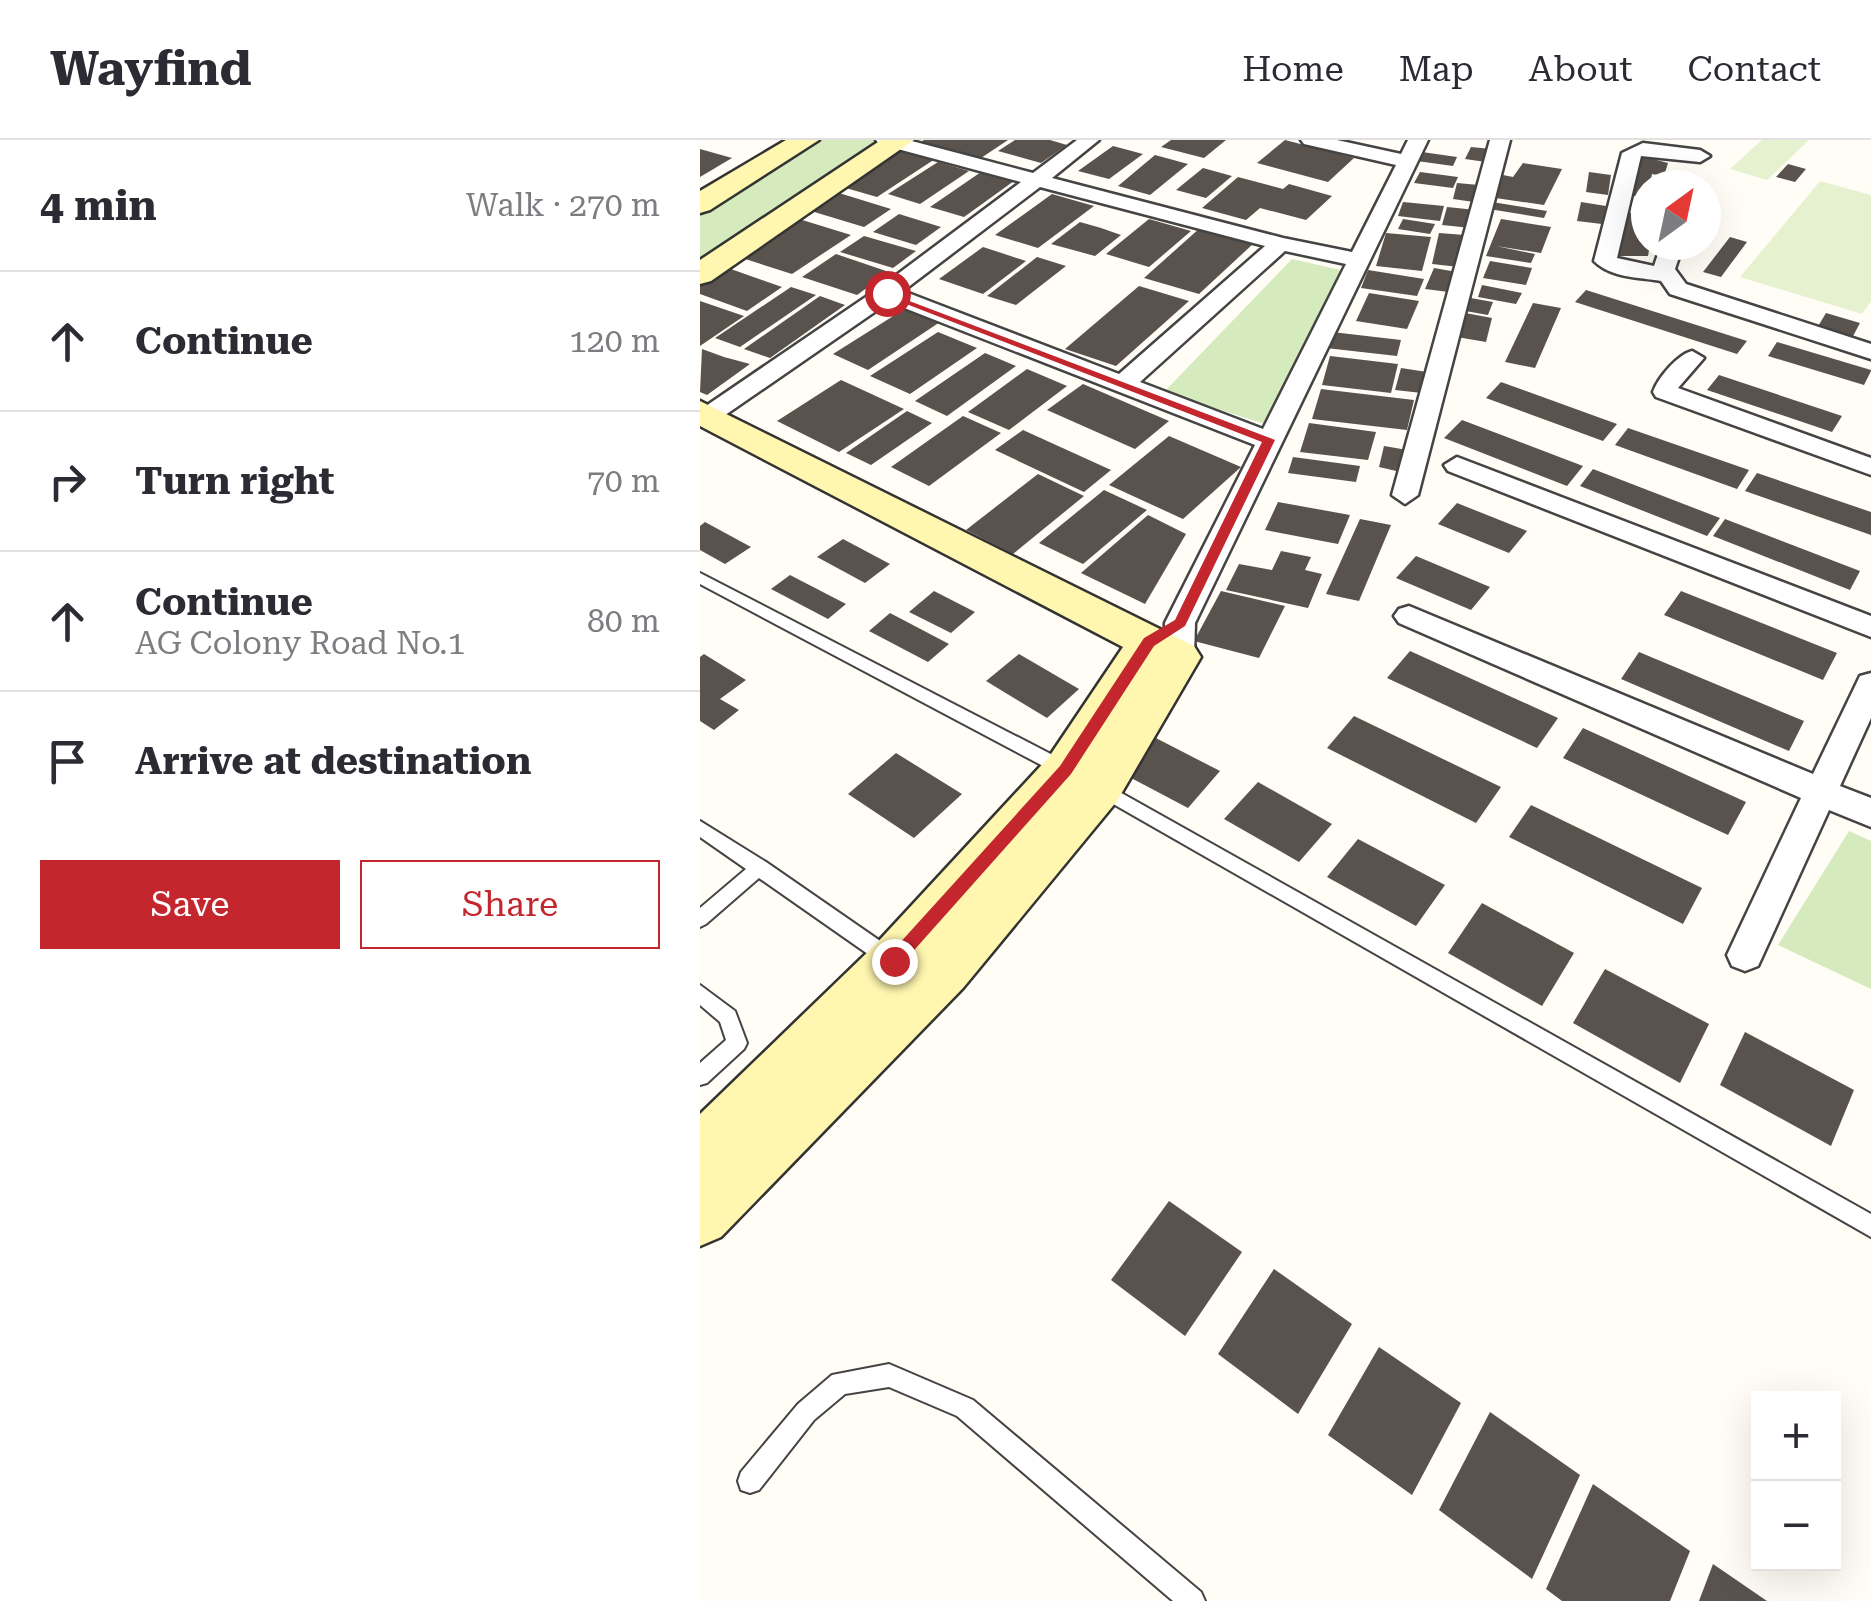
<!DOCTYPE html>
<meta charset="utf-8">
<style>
:root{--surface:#fff;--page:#f2f2f3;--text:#2b2b33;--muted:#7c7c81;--line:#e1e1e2;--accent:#c4262e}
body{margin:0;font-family:"Roboto Serif",serif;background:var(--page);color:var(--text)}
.controls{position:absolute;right:30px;bottom:30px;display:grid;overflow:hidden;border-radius:0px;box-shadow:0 10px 40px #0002}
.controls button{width:90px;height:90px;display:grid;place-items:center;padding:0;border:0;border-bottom:2px solid var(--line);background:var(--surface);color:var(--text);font:50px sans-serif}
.compass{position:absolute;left:931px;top:30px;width:90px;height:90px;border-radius:50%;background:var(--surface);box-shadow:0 10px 40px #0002;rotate:33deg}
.stop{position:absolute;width:30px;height:30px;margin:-22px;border:8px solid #c4262e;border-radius:50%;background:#fff}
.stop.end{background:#c4262e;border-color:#fff;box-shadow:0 2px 10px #0008}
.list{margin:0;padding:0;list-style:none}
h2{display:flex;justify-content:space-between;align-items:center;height:130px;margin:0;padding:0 40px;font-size:42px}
h2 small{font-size:32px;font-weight:400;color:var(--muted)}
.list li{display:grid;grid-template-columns:65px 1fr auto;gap:30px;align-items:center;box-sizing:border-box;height:140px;padding:0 40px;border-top:2px solid var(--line)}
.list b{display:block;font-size:38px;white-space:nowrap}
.list p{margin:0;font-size:32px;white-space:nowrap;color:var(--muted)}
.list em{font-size:32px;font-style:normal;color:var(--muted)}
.actions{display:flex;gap:20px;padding:30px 40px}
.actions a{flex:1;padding:22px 0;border:2px solid var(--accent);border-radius:0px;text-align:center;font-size:35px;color:var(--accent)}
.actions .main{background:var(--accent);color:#fff}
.icon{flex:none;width:55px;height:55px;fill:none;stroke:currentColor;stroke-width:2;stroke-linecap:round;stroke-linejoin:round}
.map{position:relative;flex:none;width:1171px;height:1461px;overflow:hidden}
header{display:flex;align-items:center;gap:60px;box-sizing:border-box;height:140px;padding:0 50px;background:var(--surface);border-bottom:2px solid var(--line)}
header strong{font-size:48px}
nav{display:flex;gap:55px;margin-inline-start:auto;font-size:35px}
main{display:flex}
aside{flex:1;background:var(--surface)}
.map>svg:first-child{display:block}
</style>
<header>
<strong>Wayfind</strong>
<nav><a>Home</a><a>Map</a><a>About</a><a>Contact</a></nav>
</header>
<main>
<aside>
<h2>4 min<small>Walk · 270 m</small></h2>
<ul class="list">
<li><svg class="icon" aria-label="ahead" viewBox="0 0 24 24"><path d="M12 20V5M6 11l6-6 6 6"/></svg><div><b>Continue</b></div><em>120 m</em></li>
<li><svg class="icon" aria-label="right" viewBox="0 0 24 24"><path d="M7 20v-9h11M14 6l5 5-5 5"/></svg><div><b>Turn right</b></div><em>70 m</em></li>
<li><svg class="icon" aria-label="ahead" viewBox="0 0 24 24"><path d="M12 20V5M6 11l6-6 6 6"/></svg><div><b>Continue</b><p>AG Colony Road No.1</p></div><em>80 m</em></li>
<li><svg class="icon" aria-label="arrive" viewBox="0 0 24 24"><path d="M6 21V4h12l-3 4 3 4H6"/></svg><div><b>Arrive at destination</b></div></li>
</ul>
<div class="actions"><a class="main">Save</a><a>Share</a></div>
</aside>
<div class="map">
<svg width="1171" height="1461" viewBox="0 0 1171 1461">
<rect width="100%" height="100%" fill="#fffdf5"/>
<g fill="#d5ebbd">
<polygon points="105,0 200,0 0,134 0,64"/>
<polygon points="592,119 645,131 568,285 464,252"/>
<polygon points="1149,691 1171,701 1171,849 1078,805"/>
</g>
<g fill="#e6f2cf">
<polygon points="1062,0 1106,0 1108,1 1067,40 1030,29"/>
<polygon points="1120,41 1171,55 1171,161 1162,174 1040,137"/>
</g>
<g fill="#5a524d">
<polygon points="224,0 308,0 275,22 216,5"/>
<polygon points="315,0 350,0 367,5 341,23 298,11"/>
<polygon points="471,0 526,0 504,18 461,7"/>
<polygon points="585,0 654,18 628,42 557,23"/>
<polygon points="413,6 443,14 409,39 378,31"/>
<polygon points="771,7 791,9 786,22 765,19"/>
<polygon points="0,9 32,18 0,37"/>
<polygon points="198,9 235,19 177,57 139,46"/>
<polygon points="722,12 757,17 753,26 717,21"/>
<polygon points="455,15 488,24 450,55 418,46"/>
<polygon points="938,15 968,23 964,36 952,34 951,39 963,41 962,45 946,45 942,57 927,55"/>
<polygon points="238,22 269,31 220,64 188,54"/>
<polygon points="823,23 862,29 844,65 789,57 803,35 813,37"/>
<polygon points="1088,24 1106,29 1095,42 1076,37"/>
<polygon points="503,28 532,36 506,58 476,50"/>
<polygon points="281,32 314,41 264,77 230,67"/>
<polygon points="720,32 758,37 753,48 714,43"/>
<polygon points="889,32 911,35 908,55 886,52"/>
<polygon points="538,37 583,49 589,44 632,56 606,80 560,68 546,80 502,68"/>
<polygon points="757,43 779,45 774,62 753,59"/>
<polygon points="139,53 191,69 164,87 111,71"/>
<polygon points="352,54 394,66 338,108 295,95"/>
<polygon points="703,62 744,66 740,81 698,76"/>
<polygon points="792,62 847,71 844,78 789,69"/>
<polygon points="881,62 906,66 902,84 877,81"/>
<polygon points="747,67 776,70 771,88 742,85"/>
<polygon points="926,71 946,78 946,93 941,92 939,98 950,105 948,116 912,116"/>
<polygon points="199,74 241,87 216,105 173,92"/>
<polygon points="99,79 151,95 92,134 39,117"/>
<polygon points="449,79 491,91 449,127 406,114"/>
<polygon points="703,79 735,84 730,94 698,89"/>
<polygon points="801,79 851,87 841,113 796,106 835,114 831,123 786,116"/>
<polygon points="380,82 401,88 421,95 395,116 351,104"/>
<polygon points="500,88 554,103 499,154 444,138"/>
<polygon points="686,93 731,97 722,131 676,126"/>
<polygon points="739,93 765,95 759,127 732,124"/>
<polygon points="164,96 216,111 193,128 140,112"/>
<polygon points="1030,97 1047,102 1021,137 1003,132"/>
<polygon points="283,107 326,121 283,154 239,139"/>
<polygon points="136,114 189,132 157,155 102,137"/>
<polygon points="337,117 366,126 316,165 287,156"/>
<polygon points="790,121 832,128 826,145 783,138"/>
<polygon points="28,128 82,147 47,171 0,154 0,146"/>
<polygon points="734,128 757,132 749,152 725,149"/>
<polygon points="668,130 724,139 717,156 661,148"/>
<polygon points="782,145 822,153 816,164 778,157"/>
<polygon points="439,146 489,161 416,226 365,209"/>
<polygon points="91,147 116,155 40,207 15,198"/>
<polygon points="886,150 1047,201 1037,214 875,162"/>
<polygon points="669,153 719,161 707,189 656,181"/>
<polygon points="120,156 145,165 70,218 44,209"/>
<polygon points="765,157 793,162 788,175 760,170"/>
<polygon points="0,161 44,176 0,206"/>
<polygon points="833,163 861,168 835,228 805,222"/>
<polygon points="206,168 240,182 168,230 133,214"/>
<polygon points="760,172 792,178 786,202 751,196"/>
<polygon points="1126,173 1160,183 1152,198 1117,188"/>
<polygon points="238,192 277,208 210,254 170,236"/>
<polygon points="632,192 701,200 697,216 626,208"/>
<polygon points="1077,202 1171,230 1171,231 1164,245 1068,216"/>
<polygon points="2,209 24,217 50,224 7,255 0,252"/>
<polygon points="285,213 316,226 247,276 215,261"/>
<polygon points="630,216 698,224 691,253 622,245"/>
<polygon points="701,228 727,232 722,253 695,250"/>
<polygon points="327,229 367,246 309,290 268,272"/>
<polygon points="1019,235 1142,276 1132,292 1007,250"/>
<polygon points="141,240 204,269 139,312 77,281"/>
<polygon points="801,242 917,284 903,301 786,258"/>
<polygon points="383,244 469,281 435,309 347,270"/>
<polygon points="621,249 714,260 707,290 612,279"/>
<polygon points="207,271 232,283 171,325 146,313"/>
<polygon points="263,276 301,293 229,346 191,327"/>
<polygon points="762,280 883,326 867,346 744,298"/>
<polygon points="609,283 676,292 668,320 600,312"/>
<polygon points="928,288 1049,330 1037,349 915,305"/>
<polygon points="323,290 411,330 384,352 295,310"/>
<polygon points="469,296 541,327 483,379 409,345"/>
<polygon points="684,306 713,311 705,333 679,327"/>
<polygon points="593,317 660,326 656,342 588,333"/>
<polygon points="893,329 1020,378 1007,396 880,346"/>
<polygon points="1057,333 1171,372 1171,395 1045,351"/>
<polygon points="338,334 384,356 313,414 266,390"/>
<polygon points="404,350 447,370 383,424 339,403"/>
<polygon points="578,362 650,375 638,404 565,390"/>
<polygon points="757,363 827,391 809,413 738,384"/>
<polygon points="448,375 486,394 445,464 381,433"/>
<polygon points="660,379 691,385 659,461 626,454"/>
<polygon points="1025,379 1160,431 1150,450 1013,396"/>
<polygon points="5,382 51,407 25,424 0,410 0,386"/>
<polygon points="143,399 190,424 165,443 117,417"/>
<polygon points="581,411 611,417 605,430 622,434 608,468 526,450 539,424 572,430"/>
<polygon points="716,416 790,447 771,470 696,438"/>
<polygon points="90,435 146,464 128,479 71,449"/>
<polygon points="234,451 275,472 251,493 209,472"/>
<polygon points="521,451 585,466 559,518 494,501"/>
<polygon points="981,451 1137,513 1123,540 964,475"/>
<polygon points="190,473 249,504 228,522 169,491"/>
<polygon points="710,511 858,578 837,608 687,538"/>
<polygon points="939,512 1104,581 1089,611 921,539"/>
<polygon points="4,514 46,540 20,559 39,570 14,590 0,581 0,517"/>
<polygon points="319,514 379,549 347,578 286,541"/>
<polygon points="654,576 801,647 776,683 627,608"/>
<polygon points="883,588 1046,662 1028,695 863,618"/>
<polygon points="450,595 520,631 488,668 416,630"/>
<polygon points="196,613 262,654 214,698 148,654"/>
<polygon points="558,642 632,684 599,722 524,679"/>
<polygon points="831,665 1002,748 983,784 809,697"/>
<polygon points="658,699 745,745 716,786 627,737"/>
<polygon points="782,763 874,813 842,866 748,813"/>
<polygon points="905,829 1009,884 980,943 873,883"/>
<polygon points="1045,892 1154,950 1131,1006 1020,945"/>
<polygon points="469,1061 542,1112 485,1196 411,1140"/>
<polygon points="574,1129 652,1184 598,1274 518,1214"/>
<polygon points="679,1207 761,1263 712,1355 628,1295"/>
<polygon points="790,1272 880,1335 832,1439 739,1370"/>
<polygon points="893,1344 990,1411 970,1461 862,1461 846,1449"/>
<polygon points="1013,1424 1067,1461 999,1461"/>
</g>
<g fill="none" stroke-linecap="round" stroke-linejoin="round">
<defs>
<g id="service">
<polygon points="0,433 372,625 374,630 372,635 360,635 0,444"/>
<polygon points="400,641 1171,1074 1171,1097 394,653 392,648 394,643"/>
<polygon points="0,681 66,722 199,814 201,820 199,826 192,828 185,826 59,738 6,784 0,787 0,768 46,729 0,697"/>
<polygon points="0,845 35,871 47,903 44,909 7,943 0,945 0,923 26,900 20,882 0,865"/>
<polygon points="189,1224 273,1260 501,1452 505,1461 473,1461 257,1276 189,1247 145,1254 114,1280 59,1350 50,1353 41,1350 38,1341 41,1332 98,1264 132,1235"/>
</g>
<g id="minor">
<path d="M176,0H208L333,33L377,0H399L352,38L583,98L652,112L696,25L604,4L601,0H637L701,14L708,0H728L495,483L494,517L490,525L479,528L468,525L464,517L465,483L555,305L189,162L18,280H0V270L179,148L321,42L179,4ZM340,47L565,106L419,234L203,151ZM585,111L646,124L563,289L440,242Z"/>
<polygon points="790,0 810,0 718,355 705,364 692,355"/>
<path d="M943,3L1000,10L1010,16L1000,22L941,16L917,118L954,126L961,105H983L975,129L986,144L1171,204V219L970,154L961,141C938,137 911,138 894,121L922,13Z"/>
<path d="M992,211L1004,218L978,248L1171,318V335L956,257L953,252C958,238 977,215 992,211Z"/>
<polygon points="757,317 1171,476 1171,497 748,331 744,325"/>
<polygon points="709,466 1113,634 1160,536 1171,533 1171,578 1140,646 1171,658 1171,687 1129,670 1058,826 1045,831 1032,826 1027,815 1101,658 699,483 694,476 699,469"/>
</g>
<g id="secondary">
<polygon points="86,0 119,0 10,70 0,73 0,51"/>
<polygon points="181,0 214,0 11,141 0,144 0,120"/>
<polygon points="0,261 494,506 501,517 417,661 263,848 21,1097 0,1106 0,974 175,805 349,617 423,507 0,286"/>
</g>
</defs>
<use href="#service" stroke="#444" stroke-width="4"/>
<use href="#minor" stroke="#444" stroke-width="5"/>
<use href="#secondary" stroke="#333" stroke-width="5"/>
<use href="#service" fill="#fff" fill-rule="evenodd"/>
<use href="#minor" fill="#fff" fill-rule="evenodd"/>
<use href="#secondary" fill="#fff6b0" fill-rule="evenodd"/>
</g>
<polygon fill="#c4262e" points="183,151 575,300 485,486 454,506 371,634 200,826 188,826 188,816 360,626 444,498 475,480 562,302 183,155"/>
</svg>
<div class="controls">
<button>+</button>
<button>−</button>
</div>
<svg class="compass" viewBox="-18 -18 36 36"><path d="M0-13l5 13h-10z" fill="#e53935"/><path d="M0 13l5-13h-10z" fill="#7c7c81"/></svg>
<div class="stop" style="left:187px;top:153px"></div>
<div class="stop end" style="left:194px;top:821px"></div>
</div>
</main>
